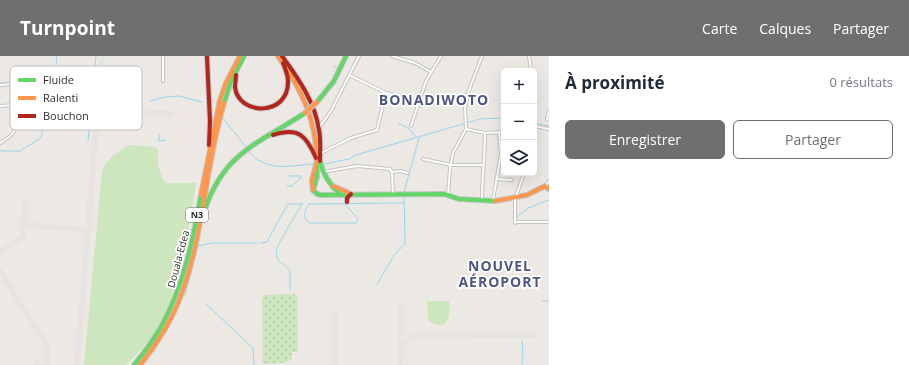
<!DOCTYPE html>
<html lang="fr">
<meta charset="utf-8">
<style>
:root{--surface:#fff;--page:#f6f6f7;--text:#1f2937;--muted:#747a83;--line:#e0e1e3;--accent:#706f6e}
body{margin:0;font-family:"Open Sans",sans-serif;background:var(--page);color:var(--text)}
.controls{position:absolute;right:12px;top:12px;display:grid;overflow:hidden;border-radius:6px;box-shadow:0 4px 16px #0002}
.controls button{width:36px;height:36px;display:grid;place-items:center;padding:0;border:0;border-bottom:1px solid var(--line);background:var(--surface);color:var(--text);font:20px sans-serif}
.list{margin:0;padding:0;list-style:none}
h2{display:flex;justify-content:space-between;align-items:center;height:52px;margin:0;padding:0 16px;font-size:17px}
h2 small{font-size:13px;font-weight:400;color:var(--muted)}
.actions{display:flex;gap:8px;padding:12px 16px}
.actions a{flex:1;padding:9px 0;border:1px solid var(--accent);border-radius:6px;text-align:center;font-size:14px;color:var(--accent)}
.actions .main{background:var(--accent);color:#fff}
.icon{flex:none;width:22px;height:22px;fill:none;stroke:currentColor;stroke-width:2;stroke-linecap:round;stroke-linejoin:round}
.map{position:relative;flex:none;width:549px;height:309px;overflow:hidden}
header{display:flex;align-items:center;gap:24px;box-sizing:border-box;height:56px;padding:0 20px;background:var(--accent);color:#fff}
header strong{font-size:19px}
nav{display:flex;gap:22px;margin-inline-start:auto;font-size:14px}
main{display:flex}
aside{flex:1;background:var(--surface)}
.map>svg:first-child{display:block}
</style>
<header>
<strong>Turnpoint</strong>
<nav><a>Carte</a><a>Calques</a><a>Partager</a></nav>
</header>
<main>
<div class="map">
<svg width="549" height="309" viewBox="0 0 549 309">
<defs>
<pattern id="park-dots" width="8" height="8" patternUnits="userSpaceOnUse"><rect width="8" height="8" fill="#cee6be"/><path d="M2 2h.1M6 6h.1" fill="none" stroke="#b1c6a4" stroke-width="1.8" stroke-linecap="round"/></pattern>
</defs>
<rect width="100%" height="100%" fill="#ece8e4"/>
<g fill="#cee6be">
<path d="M129,89L155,91L158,94V110L165,127H196C188,175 179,244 149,284C142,293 134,301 126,309H84L102,115C109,100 116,97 129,89Z"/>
<path d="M427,245H449C449,254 452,269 439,269C434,269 431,267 428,264Z"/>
</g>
<polygon fill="url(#park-dots)" points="297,238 298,296 292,296 292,304 283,307 263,308 262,241 264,239"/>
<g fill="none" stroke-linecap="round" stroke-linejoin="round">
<g stroke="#99d6ec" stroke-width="1">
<polyline points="334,11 339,13"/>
<polyline points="18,25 26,26"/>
<polyline points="54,26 57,0"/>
<polyline points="0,27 17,26"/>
<polyline points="150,45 165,41 179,40 202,46"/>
<polyline points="222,61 246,91"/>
<polyline points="398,67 409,73 416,81"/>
<polyline points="534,67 549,70"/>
<polyline points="159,78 159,85 166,84"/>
<polyline points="88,85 96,0"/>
<polyline points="0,95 20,95 41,82 49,42 52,37 53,28"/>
<path d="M249,96C266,116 289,110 313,108"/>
<polyline points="325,108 349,103 356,99 480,63 504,62"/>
<polyline points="287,130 292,130 301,122 301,120 288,120"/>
<path d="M345,148L358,163L356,167H310C301,162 305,155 309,148L401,147L403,146"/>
<polyline points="516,162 528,152 549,144"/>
<polyline points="261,187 267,186 287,149 291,148 303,148"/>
<polyline points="377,228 395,198 405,188 404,136 419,82"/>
<path d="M290,234V215C284,205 272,207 278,189L302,148"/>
<polyline points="185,239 198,190 212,187 257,187"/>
<polyline points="542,245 549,245"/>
<polyline points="206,248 253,292 254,309"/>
<polyline points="522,309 523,297 522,285"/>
</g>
<g stroke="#e6e4e2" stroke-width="6">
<polyline points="99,50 128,52 136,55 171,58"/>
<polyline points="24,169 88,174"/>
<polyline points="0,196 23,181 25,146"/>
<polyline points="0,215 44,285 47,294 46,309"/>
<polyline points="335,257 335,309"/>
<path d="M400,298C402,288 407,283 416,280L534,279"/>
<polyline points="37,306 39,309"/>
<polyline points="77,309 102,0"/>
<polyline points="400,309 401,250"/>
</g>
<defs>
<g id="street">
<polyline points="392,0 415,7 431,16"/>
<polyline points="529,0 531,15"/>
<polyline points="349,19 386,37 418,46"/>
<polyline points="163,25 163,0"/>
<polyline points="0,29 26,27"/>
<polyline points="0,50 15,49"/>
<polyline points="549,55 547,63 549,64"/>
<polyline points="411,70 426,25 441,0"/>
<polyline points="534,70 549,73"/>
<polyline points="319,72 331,55 359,0"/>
<polyline points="466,73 485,77 504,76"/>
<path d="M0,87C5,84 10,81 13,77C19,66 15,41 14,28"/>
<polyline points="319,98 351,82 377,74 386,37"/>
<polyline points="423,103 451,109 483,109"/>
<polyline points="323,116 357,110 390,113 392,116 393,138"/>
<polyline points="392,116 400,115 408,117"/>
<polyline points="496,123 512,124"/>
<polyline points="545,130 549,125"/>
<polyline points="448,139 450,112 453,97 466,73 465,52 468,37 482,0"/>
<path d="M482,144C482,121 485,100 485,77"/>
<polyline points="493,144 501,98 499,77"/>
<polyline points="515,166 549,166"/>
<polyline points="515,167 515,143 524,117"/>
</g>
<g id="fast">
<polyline points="317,46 334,25 346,0"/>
<polyline points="224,47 231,25 244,0"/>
<path d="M320,105C323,119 330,129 340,138"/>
<polyline points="313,134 317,138 321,139 444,138 459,143 495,145"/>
<polyline points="313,134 317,121 317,109"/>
<path d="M202,162C221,98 254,90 305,57"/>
<path d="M134,309C144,297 153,285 161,271C183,231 193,185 201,139"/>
</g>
<g id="slow">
<path d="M278,0C302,34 316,63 317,105"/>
<polyline points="333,130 349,137"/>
<polyline points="313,134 312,124 317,105"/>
<polyline points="201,139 220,44 226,27 240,0"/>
<polyline points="495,145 527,139 545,130 549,133"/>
<path d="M140,309C152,294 163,278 172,260C204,195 203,116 224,47"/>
</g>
<g id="jam">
<polyline points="207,0 210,66 209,89"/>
<path d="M282,0C298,22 315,46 319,74C321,84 320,95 320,105"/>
<path d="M236,19C236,23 235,27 235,31C238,60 289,61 288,25C288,19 285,12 283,7"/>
<path d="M273,79C298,71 306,79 316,102"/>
<polyline points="347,146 347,142 351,138"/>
</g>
</defs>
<use href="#street" stroke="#c5c4c5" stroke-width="4"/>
<use href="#fast" stroke="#c5c4c5" stroke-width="6"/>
<use href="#slow" stroke="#c5c4c5" stroke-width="6"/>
<use href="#jam" stroke="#c5c4c5" stroke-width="6"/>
<use href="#street" stroke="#fcfcfb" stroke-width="2"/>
<use href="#fast" stroke="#63d668" stroke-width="4"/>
<use href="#slow" stroke="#ff974d" stroke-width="4"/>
<use href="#jam" stroke="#b3261e" stroke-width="4"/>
<defs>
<polyline id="slow-bridge" points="305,57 317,46"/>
</defs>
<use href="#slow-bridge" stroke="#c6c5c4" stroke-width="6" stroke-linecap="butt"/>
<use href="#slow-bridge" stroke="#ff974d" stroke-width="4"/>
</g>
<g text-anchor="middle" stroke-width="3.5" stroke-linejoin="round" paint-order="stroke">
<rect fill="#fff" stroke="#6d6d6d" stroke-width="1" x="186" y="152" width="22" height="14" rx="3"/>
<g font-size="9" font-weight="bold" fill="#2e2e2e">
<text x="197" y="162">N3</text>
</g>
<g font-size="10" fill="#2e2e2e" stroke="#fff">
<text transform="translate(178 203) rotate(-75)" y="4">Douala-Edea</text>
</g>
<g font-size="14" font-weight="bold" letter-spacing="1" fill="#4d5680" stroke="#fff">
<text x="434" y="49">BONADIWOTO</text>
<text x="500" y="215">NOUVEL<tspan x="500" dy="16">AÉROPORT</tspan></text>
</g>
</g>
<rect x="10" y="10" width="132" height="64" rx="6" fill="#fff" stroke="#c0c0c0" stroke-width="1"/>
<rect x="18" y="22" width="18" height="4" fill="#63d668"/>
<rect x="18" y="40" width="18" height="4" fill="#ff974d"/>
<rect x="18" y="58" width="18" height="4" fill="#b3261e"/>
<g font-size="11" fill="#2e2e2e">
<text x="43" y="28">Fluide</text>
<text x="43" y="46">Ralenti</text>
<text x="43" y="64">Bouchon</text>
</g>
</svg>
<div class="controls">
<button>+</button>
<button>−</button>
<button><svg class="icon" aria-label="layers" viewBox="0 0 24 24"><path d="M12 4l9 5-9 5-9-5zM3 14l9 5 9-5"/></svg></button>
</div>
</div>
<aside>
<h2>À proximité<small>0 résultats</small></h2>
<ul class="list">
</ul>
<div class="actions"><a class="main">Enregistrer</a><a>Partager</a></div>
</aside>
</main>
